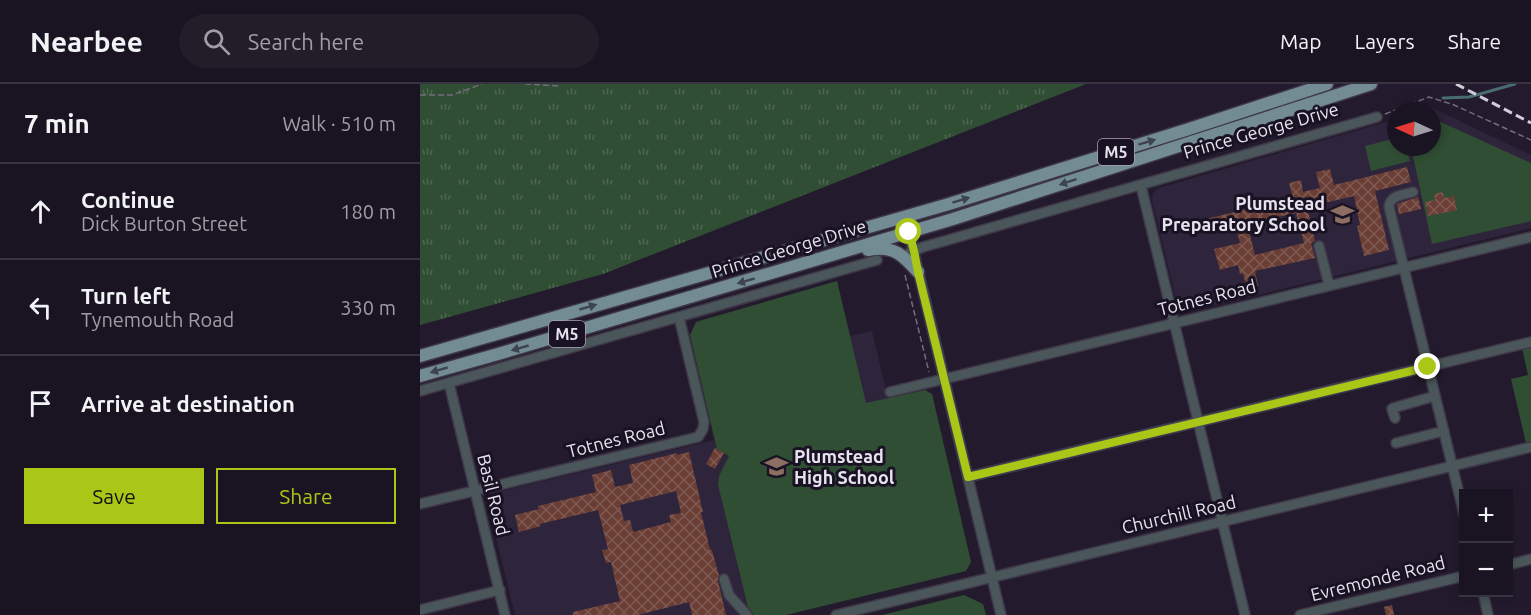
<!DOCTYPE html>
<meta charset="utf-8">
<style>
:root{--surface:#1a1422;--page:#231d2a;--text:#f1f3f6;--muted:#9f9ea5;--line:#383340;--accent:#aac718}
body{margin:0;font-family:Ubuntu,sans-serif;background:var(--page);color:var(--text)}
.controls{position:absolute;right:18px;bottom:18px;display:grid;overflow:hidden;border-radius:0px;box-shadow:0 3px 9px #0003}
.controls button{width:54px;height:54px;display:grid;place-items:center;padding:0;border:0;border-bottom:2px solid var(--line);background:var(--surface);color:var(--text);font:30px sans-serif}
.compass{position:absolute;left:967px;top:18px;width:54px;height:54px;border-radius:50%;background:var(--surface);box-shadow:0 3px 9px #0003;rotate:274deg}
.stop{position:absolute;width:18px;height:18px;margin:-14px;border:4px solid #aac718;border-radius:50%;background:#fff}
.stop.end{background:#aac718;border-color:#fff;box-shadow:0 2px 6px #0008}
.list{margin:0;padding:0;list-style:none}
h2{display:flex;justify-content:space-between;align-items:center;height:78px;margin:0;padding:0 24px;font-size:26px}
h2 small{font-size:20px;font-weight:400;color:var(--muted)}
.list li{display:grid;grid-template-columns:39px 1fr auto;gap:18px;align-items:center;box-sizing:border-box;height:96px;padding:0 24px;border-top:2px solid var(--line)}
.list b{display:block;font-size:22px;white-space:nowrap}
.list p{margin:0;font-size:20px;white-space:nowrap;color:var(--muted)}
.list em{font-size:20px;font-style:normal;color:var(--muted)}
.actions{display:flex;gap:12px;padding:18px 24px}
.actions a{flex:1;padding:14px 0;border:2px solid var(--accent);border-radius:0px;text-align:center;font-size:21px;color:var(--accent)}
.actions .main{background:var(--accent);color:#111}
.icon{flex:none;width:33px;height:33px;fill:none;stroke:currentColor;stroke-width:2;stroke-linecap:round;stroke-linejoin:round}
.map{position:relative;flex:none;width:1111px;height:531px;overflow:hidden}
header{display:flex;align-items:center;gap:36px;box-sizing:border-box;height:84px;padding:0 30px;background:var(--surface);border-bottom:2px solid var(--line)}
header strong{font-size:28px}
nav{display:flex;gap:33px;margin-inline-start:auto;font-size:21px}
.search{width:420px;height:54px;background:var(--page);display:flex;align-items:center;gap:15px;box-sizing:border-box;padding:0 21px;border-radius:33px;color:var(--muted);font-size:22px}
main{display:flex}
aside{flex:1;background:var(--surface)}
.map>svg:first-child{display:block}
</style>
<header>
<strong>Nearbee</strong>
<div class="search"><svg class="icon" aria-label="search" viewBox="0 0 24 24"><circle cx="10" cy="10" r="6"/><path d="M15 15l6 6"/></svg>Search here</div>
<nav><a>Map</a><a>Layers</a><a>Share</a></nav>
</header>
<main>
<aside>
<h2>7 min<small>Walk · 510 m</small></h2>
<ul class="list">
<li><svg class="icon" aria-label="ahead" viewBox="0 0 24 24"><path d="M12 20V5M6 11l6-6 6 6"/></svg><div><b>Continue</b><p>Dick Burton Street</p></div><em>180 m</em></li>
<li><svg class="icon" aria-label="left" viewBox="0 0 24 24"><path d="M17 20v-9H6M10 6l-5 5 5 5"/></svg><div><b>Turn left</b><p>Tynemouth Road</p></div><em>330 m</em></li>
<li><svg class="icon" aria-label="arrive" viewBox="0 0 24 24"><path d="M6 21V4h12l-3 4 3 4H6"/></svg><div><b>Arrive at destination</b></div></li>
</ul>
<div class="actions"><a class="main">Save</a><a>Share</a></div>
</aside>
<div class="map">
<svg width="1111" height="531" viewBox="0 0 1111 531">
<defs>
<pattern id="grass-tufts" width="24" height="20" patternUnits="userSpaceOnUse" patternTransform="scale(1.5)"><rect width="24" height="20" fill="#304e33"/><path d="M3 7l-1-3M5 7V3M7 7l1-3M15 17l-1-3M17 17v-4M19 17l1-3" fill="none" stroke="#4e6751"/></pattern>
<pattern id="building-cross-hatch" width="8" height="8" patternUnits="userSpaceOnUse" patternTransform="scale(1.5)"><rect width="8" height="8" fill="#6a3e35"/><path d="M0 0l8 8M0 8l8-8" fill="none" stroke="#7f5a53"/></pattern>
</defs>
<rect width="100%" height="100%" fill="#231b2d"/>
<g fill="#2e243c">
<polygon points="1012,24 1111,71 1111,144 772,227 764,225 757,219 732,116 733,109 739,104 976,35 976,63 1012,63 1012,27 1002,27"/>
<polygon points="417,197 430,252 452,247 468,314 505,306 512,310 551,478 546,487 366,531 95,531 67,416 70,410 294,356 270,251 276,238"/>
</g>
<polygon fill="url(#grass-tufts)" points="0,0 666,0 183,190 0,241"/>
<g fill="#304e33">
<polygon points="1012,34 1111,79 1111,137 1012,160 991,63 1012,63"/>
<polygon points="976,54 976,63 986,63 990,77 951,87 945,62"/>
<polygon points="417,197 446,319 505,306 512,310 551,478 546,487 366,531 334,531 328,523 298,401 299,392 309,372 297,365 270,251 276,238"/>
<polygon points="1111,262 1111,358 1106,359 1091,295 1108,291 1102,264"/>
<polygon points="544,511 563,520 566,531 462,531"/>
</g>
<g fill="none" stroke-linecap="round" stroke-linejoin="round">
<polyline stroke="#496c71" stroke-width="3" points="1023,14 1049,13 1095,0"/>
</g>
<g fill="url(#building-cross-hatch)" fill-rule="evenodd">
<path d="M987,83L991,98L955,107L969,166L944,172L937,142L940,141L934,112L887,123L895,157L891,159L895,174L835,187L838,202L827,205L823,190H820L818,181L800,186L794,165L820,159L816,143L789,150L786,135L873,114L869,99L881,96L883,108L900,104L896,88L910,85L914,101ZM876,129L884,159L835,171L827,140Z"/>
<polygon points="1023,108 1024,114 1034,112 1037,126 1008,132 1005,118 1015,116 1014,110"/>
<polygon points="998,113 1001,125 979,130 977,120"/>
<polygon points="295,364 304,369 295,385 286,380"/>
<path d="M269,368L280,415L283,428H281L290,466H292L296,481L299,491L298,497L306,531H272L269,518L218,531H153V528L200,517L191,478L186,479L182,466L188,465L178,426L120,440L121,442L99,448L95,431L119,425L118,422L176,408L172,391L191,386L195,403L213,399L209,381L257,369V371ZM256,407L261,429L249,431L251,438L213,448L210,436L204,437L200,421Z"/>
<polygon points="972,521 974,531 966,531 964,523"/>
</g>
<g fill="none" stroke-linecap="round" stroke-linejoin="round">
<defs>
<g id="minor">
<polyline points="721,102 825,531"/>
<path d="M993,108C983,111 970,111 969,123L1044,430"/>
<polyline points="485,132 581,531"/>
<polyline points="899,162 909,201"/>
<polyline points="483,172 503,163 528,156 957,33"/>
<polyline points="29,299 85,531"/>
<polyline points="0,307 457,176"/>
<polyline points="470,308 1111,153"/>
<polyline points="975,334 972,325 973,324 1015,312"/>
<polyline points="976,359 1024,347"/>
<polyline points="548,393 1111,258"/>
<polyline points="0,420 278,353 283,345 284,338 259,233"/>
<polyline points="1088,481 1111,475"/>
<polyline points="304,495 309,511 327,531"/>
<polyline points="1063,508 1068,531"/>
<polyline points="0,526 80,506"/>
<polyline points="416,531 1111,363"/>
<polyline points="880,531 1044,492"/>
</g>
<g id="major">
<path d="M448,166C473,161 482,170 498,188"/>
<polyline points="0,272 529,120 769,45 907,0"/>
<polyline points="0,292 78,270 533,135 951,0"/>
</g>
</defs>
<use href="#minor" stroke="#3e3748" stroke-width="12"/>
<use href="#major" stroke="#3e3748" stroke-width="15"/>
<g stroke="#736c7c" stroke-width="1.5" stroke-dasharray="6 3" stroke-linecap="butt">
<polyline points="105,0 139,2"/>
<polyline points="0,11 32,11 62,0"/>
<polyline points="965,30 1009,13 1034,21 1111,56"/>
<polyline points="485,191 509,288"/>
</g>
<use href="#minor" stroke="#4a5659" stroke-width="9"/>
<use href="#major" stroke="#738c93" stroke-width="12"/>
<polyline stroke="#d2cddb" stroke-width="3" stroke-dasharray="9 4.5" stroke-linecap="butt" points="1036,0 1111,39"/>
</g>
<defs><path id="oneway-solid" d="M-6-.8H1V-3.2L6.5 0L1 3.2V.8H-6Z" transform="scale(1.5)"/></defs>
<g fill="#3d4350">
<use href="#oneway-solid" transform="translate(727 58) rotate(-17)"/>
<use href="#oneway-solid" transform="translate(648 98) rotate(162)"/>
<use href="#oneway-solid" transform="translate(541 116) rotate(-17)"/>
<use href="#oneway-solid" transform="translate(326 197) rotate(164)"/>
<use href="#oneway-solid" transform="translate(168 223) rotate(-16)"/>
<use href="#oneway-solid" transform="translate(100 264) rotate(164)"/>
<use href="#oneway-solid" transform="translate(19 286) rotate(164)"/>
</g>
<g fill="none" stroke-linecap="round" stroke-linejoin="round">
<polyline stroke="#aac718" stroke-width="8" points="489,148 494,167 498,188 548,393 1008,283"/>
</g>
<defs>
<symbol id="school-bare" viewBox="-9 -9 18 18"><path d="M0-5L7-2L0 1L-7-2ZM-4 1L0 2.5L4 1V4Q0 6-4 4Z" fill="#8d6e63" stroke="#191223" stroke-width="2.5" paint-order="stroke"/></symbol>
</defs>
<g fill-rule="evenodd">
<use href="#school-bare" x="906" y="114" width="33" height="33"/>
<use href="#school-bare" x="340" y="366" width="33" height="33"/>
</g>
<g text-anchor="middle" stroke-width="6" stroke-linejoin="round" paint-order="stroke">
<g fill="#191223" stroke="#a9a4b2" stroke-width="1.5">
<rect x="678" y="55" width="36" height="26" rx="4.5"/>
<rect x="129" y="237" width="36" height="26" rx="4.5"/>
</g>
<g font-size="16" font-weight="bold" fill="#e7e2ef">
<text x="696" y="74">M5</text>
<text x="147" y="256">M5</text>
</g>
<g font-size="18" fill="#e7e2ef" stroke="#191223">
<text transform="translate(841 47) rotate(-16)" y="6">Prince George Drive</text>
<text transform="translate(369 165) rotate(-17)" y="6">Prince George Drive</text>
<text transform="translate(787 214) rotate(-14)" y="6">Totnes Road</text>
<text transform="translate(196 356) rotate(-14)" y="6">Totnes Road</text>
<text transform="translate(73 411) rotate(76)" y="6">Basil Road</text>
<text transform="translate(759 431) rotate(-13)" y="6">Churchill Road</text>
<text transform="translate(958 495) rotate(-14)" y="6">Evremonde Road</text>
</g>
<g font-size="18" font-weight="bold" fill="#e7e2ef" stroke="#191223" text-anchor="end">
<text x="905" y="126">Plumstead<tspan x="905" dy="21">Preparatory School</tspan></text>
<text x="374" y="379" text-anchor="start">Plumstead<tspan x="374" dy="21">High School</tspan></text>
</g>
</g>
</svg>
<div class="controls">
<button>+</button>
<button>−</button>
</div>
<svg class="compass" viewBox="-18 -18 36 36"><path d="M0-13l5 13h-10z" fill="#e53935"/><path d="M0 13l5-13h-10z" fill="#9f9ea5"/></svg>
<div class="stop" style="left:489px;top:148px"></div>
<div class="stop end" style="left:1008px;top:283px"></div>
</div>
</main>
